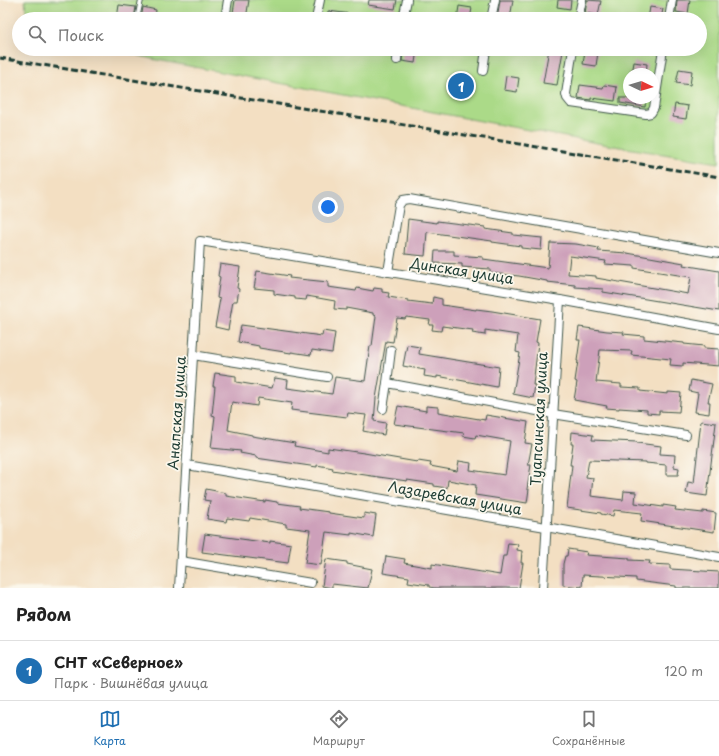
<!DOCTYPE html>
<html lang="ru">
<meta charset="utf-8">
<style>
:root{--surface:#fff;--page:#f6f6f6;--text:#222;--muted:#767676;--line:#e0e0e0;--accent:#1f6fb2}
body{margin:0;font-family:"Playpen Sans",sans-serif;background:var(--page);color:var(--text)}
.compass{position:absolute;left:623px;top:68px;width:36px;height:36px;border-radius:50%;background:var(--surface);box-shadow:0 4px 16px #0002;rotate:94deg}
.you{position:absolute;left:328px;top:207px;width:14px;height:14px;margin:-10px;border:3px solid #fff;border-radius:50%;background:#1a73e8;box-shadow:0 0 0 6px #1a73e833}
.badge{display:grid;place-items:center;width:26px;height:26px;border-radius:50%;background:var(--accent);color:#fff;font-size:13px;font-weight:700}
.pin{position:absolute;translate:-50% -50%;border:2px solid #fff;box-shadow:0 1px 4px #0006}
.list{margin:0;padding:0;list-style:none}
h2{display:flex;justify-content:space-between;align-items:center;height:52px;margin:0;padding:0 16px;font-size:17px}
h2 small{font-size:13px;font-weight:400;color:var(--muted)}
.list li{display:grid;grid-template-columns:26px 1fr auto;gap:12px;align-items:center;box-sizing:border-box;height:60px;padding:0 16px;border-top:1px solid var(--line)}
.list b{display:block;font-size:15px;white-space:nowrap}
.list p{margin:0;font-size:13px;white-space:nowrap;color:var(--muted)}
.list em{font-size:13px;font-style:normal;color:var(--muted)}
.icon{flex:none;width:22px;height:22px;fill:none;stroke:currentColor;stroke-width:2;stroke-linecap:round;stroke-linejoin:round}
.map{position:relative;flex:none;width:719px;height:588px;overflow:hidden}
.search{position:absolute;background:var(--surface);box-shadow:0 4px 16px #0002;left:12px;right:12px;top:12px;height:44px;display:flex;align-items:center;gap:10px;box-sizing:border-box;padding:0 14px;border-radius:22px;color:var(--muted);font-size:15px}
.sheet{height:112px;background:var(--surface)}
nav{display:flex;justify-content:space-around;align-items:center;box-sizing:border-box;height:56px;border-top:1px solid var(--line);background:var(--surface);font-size:11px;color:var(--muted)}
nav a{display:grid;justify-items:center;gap:2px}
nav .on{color:var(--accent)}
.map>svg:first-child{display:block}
</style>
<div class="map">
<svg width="719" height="588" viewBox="0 0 719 588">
<rect width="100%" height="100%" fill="#fbf7ec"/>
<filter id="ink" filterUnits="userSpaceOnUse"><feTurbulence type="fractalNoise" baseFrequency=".025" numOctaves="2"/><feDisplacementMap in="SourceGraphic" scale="8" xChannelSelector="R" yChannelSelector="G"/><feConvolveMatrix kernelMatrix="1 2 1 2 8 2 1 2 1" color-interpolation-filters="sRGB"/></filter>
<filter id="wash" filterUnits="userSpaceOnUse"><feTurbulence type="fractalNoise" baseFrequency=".012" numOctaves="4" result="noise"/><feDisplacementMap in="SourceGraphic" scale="16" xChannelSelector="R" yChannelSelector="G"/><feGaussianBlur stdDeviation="0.9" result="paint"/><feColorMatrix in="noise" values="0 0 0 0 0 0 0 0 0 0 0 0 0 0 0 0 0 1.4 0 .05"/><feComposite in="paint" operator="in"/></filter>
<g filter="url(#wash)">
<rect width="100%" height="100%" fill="#f3dfc2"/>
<path fill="#abda88" stroke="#658c5e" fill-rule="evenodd" d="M25,0H719V163L608,145L152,59L114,49H700V19H27ZM629,74H653V98H629Z"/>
<g id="blocks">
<g fill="#cda0ba" fill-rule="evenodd">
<polygon points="235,0 249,0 246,19 232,19"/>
<polygon points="369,0 397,0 395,9 368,5"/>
<polygon points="500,0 513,0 510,19 497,19"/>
<polygon points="558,0 571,0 570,9 557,7"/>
<polygon points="587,0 601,1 598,15 585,13"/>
<polygon points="677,0 690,0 688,14 676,12"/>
<polygon points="119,5 136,7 134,19 117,18"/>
<polygon points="459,6 472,8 470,19 457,19"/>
<polygon points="143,7 156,10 155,19 141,19"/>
<polygon points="650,7 663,9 661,19 648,19"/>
<polygon points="328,11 352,14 351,19 327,19"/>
<polygon points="403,49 417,49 415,63 402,61"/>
<polygon points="549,49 563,51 557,85 543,83"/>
<polygon points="585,50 598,52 596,66 583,64"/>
<polygon points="634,62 647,64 646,74 632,74"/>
<polygon points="679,69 692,71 690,85 676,83"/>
<polygon points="506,76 519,78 517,92 504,90"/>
<polygon points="580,85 603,88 604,85 617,87 615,101 591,98 591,100 578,98"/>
<polygon points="620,98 646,98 645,107 620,103"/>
<polygon points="675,104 688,106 686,119 673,117"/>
<polygon points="408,219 437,223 437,221 485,227 485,229 513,233 513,235 542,238 541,250 521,248 521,246 492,242 492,241 427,232 425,256 405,254"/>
<path d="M550,243L576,244L599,248L598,251L627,253L684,263L683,265L719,271V311L603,292V289L575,287V285L547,282V281L519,276L490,273V269L462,267V264L434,263L435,251H454V255L483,257V259L548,268ZM570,256L606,261L605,264L634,266V268L691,277L688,294L596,278V276L568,274Z"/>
<polygon points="220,264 240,267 237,288 239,289 237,301 233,301 228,330 215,327 220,299 217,298 220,277 218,276"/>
<polygon points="257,271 290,276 289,278 328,282 328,287 356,291 357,288 373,291 374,288 382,289 382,292 389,293 388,297 408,300 408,301 432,304 433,297 442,299 442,305 476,310 476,309 492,311 540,319 536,342 538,343 533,385 535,385 533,398 513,394 520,353 516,352 518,335 485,330 485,335 472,333 473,330 442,326 441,331 432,330 433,325 429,325 430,320 406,317 405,319 397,318 393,342 386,341 376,398 374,421 386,423 384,435 363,431 366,415 348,413 347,417 291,410 292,403 258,398 257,406 232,402 228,430 252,435 252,436 295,443 294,446 328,452 328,448 364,453 417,462 418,461 431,463 430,466 457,471 459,461 471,463 470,470 505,475 510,441 476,435 475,438 463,436 464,433 394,424 398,406 426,411 426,406 438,407 438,412 485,420 486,415 528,422 525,443 532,444 528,465 531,465 527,489 529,489 527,503 475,495 476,485 448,480 447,488 434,486 434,484 407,480 407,481 372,476 332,470 333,468 317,465 317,467 256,458 256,456 240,453 241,451 211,448 215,416 212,415 215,386 213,386 215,373 236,376 236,382 272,388 275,378 288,380 287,388 332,394 335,377 365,381 370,346 372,346 376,316 373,315 373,313 346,308 346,310 334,309 335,301 307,296 306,300 295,299 295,297 274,294 274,290 254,288"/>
<polygon points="241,325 322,336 323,331 335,333 332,353 312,350 311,355 291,352 291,353 259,348 259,346 238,342"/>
<polygon points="579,327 607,331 624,332 623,334 644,336 644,339 684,343 684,344 704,346 704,348 719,349 719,366 683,363 683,366 670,365 671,359 631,355 632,351 600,350 596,382 621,384 621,387 640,388 640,391 668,394 668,392 681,393 679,412 659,411 659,414 647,413 647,410 619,408 619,409 606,408 607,406 574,400 577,382 575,381 578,361 577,361 580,340 577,340"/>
<polygon points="407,345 420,347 419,354 499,367 497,387 437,376 437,378 424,376 425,370 403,366"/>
<polygon points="691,380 712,384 708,402 710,402 709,414 695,412 698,393 689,391"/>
<polygon points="701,421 716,423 707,496 686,493 688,482 694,483"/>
<polygon points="572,432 593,435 592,440 637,442 637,443 661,446 660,454 675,455 674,467 679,468 678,475 666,475 666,465 646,463 646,462 589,460 586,477 593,478 591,496 623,500 624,491 636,492 635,503 663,507 663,505 676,507 675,510 703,513 703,511 716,513 714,532 641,521 642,513 614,510 613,516 601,514 601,513 567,508 572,465 570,465 573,444 571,444"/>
<polygon points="206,489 226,493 226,496 265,502 265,500 277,502 277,503 300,506 299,508 329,512 329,513 364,518 364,513 376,515 373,537 351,533 351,535 326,532 321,565 305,563 310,530 286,527 286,524 250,518 249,521 227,518 226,522 207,519 210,501 204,500"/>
<polygon points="205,534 270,543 270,541 291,544 288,563 202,552"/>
<polygon points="508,543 518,544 517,550 522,551 521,563 523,563 519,588 435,588 429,587 429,585 408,582 409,577 383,573 386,556 405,559 404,563 432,568 432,564 500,575 503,556 506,556"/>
<polygon points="568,549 587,552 586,555 629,558 629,560 650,561 649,564 670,565 670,569 719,572 719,588 676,588 676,586 636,581 636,578 583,575 582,587 563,585 563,564 565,556 567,556"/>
<polygon points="326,559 347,562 347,564 372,569 368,588 332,584 332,588 322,586"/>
</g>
</g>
</g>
<g filter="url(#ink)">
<use href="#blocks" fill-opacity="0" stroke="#3f5549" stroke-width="1"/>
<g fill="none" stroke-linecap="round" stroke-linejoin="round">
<defs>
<polyline id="lane" points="137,19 141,0"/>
<g id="street">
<polyline points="225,19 228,0"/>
<polyline points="316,19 320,0"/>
<polyline points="403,19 407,0"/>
<polyline points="491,19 495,0"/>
<polyline points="578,19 582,0"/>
<polyline points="669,19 672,0"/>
<polyline points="573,49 566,94 567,98 571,103 646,114 651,113 654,108 663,49"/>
<polyline points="397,60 398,49"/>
<polyline points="483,71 486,49"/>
<polyline points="388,272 399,205 403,200 409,199 719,253"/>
<polyline points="391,350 387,383 553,414 686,435"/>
<polyline points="193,355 327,377"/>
<polyline points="383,409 387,383"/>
<polyline points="187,465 719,557"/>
<polyline points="181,561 311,583"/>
<polyline points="179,588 200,241 560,300 719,329"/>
<polyline points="543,588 560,300"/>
</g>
</defs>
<use href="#lane" stroke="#3f5549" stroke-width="6"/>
<use href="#street" stroke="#3f5549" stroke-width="10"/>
<use href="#lane" stroke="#fff" stroke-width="4"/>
<use href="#street" stroke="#fff" stroke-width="8"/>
<polyline stroke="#1f3d34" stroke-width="3" stroke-dasharray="6 3" stroke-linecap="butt" points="0,58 719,177"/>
</g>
</g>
<g text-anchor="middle" stroke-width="3.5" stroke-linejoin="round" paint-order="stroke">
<g font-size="14" fill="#1f3d34" stroke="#fbf7ec">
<text transform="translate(462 271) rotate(9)" y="5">Динская улица</text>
<text transform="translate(177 413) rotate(-86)" y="5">Анапская улица</text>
<text transform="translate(539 419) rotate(-87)" y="5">Туапсинская улица</text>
<text transform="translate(455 498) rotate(10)" y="5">Лазаревская улица</text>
</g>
</g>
</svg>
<svg class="compass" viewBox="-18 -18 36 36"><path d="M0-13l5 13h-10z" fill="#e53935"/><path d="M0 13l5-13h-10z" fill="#767676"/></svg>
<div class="you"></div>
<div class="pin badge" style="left:461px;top:86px">1</div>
<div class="search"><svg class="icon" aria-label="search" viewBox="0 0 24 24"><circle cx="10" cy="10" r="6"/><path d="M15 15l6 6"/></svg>Поиск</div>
</div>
<section class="sheet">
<h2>Рядом<small></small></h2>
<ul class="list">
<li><span class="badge">1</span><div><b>СНТ «Северное»</b><p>Парк · Вишнёвая улица</p></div><em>120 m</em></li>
</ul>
</section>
<nav>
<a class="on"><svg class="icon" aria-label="map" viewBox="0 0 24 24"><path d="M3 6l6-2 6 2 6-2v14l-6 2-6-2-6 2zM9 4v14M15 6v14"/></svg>Карта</a>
<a><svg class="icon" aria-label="directions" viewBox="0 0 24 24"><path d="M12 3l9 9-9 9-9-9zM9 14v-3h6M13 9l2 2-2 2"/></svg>Маршрут</a>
<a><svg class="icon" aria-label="saved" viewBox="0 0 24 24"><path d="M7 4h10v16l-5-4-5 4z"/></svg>Сохранённые</a>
</nav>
